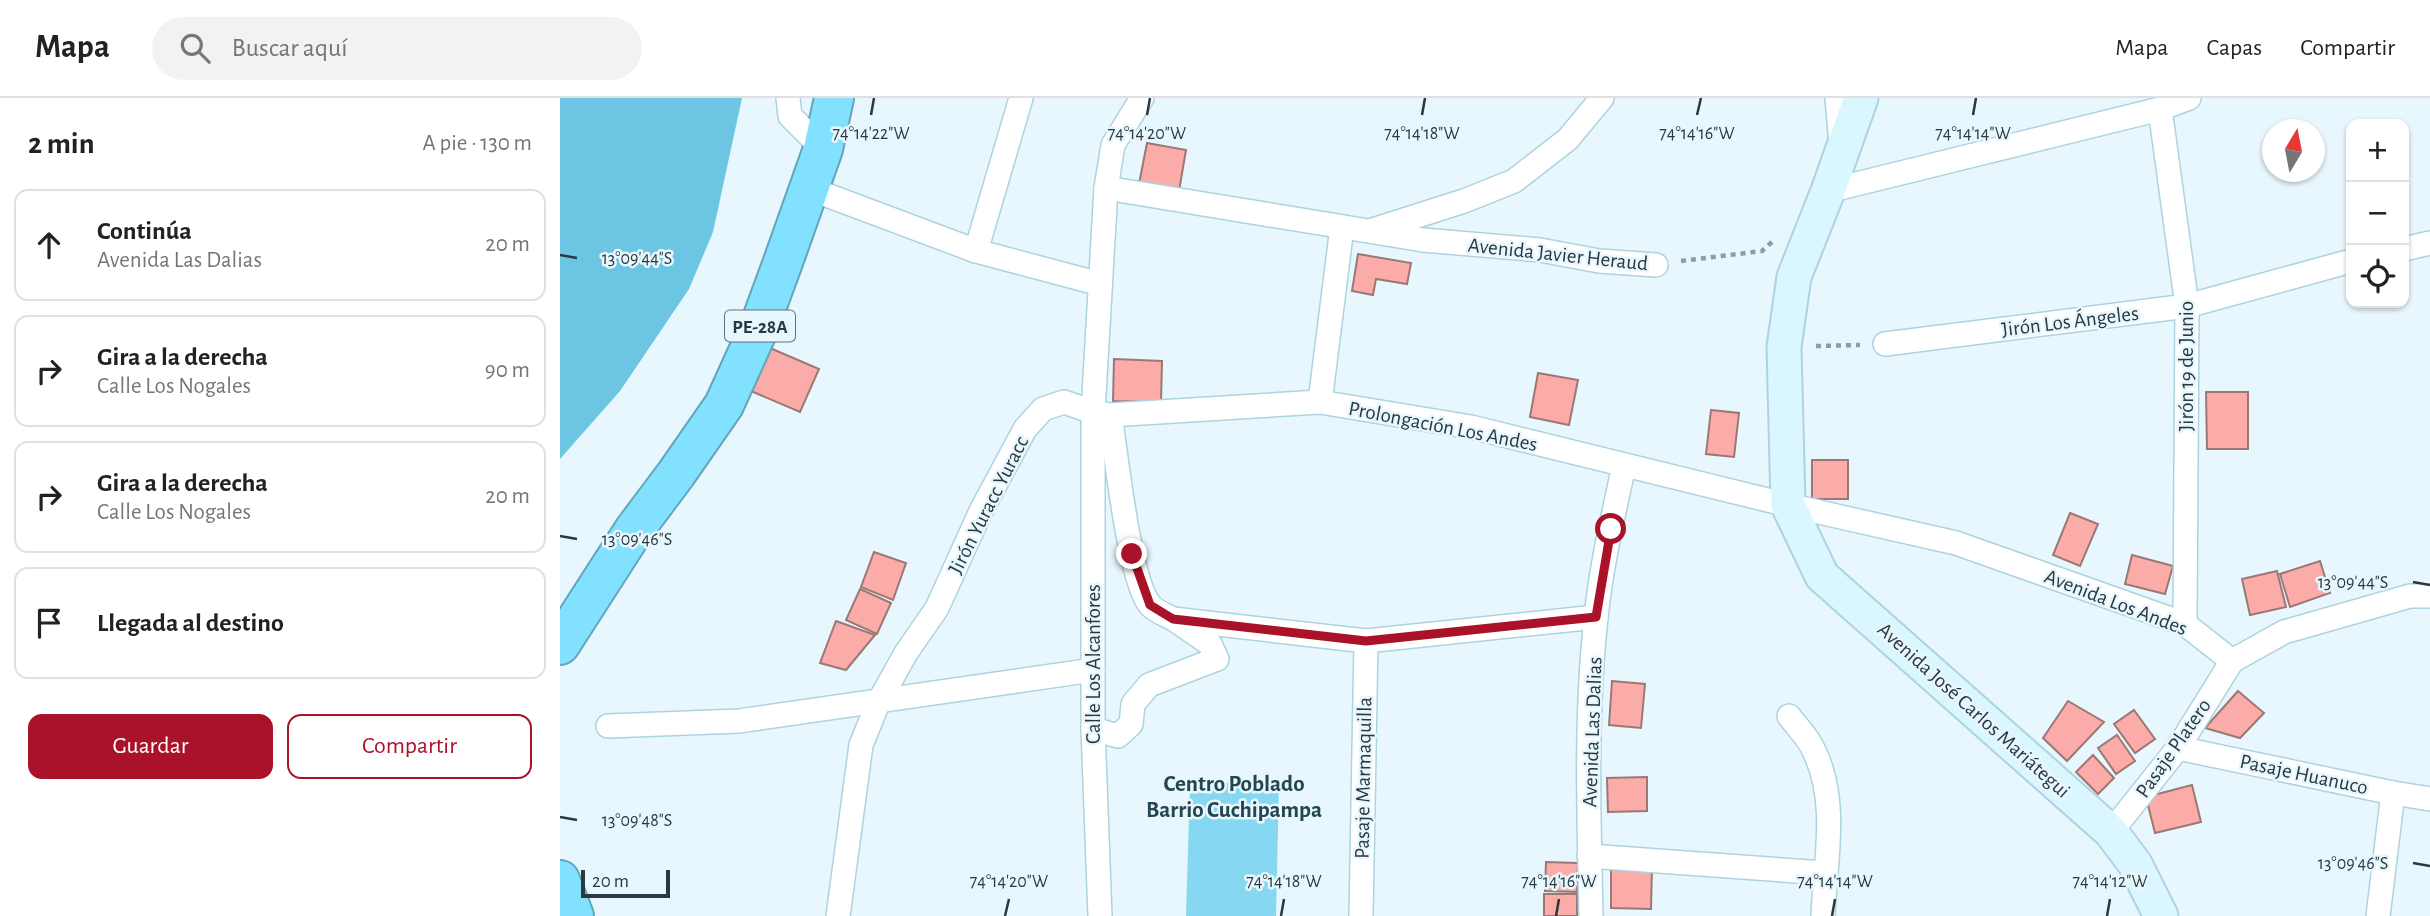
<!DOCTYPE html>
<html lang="es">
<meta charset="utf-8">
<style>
:root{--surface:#fff;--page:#f2f2f2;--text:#222;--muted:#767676;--line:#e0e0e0;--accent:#a91228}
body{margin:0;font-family:"Alegreya Sans",sans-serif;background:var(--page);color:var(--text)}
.controls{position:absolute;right:21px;top:21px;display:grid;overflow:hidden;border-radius:14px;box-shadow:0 2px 5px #0004}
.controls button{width:63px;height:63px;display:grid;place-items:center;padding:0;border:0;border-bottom:2px solid var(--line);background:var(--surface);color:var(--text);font:35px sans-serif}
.compass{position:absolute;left:1702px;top:21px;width:63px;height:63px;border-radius:50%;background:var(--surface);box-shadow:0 2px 5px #0004;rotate:10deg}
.scale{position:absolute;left:21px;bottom:18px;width:89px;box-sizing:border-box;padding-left:7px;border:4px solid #29393e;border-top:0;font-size:19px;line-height:24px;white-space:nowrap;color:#29393e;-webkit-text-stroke:5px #e8f7fd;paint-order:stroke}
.stop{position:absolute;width:21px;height:21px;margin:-16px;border:5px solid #a91228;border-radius:50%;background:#fff}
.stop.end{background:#a91228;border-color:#fff;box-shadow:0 2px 7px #0008}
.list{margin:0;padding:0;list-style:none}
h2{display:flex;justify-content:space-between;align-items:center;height:91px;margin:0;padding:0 28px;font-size:30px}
h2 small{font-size:23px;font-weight:400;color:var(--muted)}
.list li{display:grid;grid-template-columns:46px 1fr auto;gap:21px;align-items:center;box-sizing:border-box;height:112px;margin:0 14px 14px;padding:0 14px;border:2px solid var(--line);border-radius:14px}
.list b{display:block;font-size:26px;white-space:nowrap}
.list p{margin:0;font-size:23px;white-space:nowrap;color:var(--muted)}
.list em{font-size:23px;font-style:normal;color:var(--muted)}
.actions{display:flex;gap:14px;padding:21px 28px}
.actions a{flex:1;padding:16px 0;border:2px solid var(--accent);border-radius:14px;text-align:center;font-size:24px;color:var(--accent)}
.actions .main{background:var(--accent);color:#fff}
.icon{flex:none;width:38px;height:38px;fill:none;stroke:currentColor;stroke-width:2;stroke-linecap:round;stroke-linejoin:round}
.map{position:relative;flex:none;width:1870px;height:818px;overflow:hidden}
header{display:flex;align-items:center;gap:42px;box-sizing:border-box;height:98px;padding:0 35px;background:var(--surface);border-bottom:2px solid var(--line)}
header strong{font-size:33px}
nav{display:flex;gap:38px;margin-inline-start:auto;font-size:24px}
.search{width:490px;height:63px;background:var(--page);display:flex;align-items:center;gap:18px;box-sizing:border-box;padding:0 24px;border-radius:38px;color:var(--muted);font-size:26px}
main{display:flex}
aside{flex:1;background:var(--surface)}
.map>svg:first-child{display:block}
</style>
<header>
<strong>Mapa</strong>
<div class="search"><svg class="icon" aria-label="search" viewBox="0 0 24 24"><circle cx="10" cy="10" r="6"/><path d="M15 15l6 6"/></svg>Buscar aquí</div>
<nav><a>Mapa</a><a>Capas</a><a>Compartir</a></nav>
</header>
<main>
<aside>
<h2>2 min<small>A pie · 130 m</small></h2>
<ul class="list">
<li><svg class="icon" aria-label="ahead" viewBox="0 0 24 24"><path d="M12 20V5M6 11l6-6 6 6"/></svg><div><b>Continúa</b><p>Avenida Las Dalias</p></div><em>20 m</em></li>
<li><svg class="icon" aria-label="right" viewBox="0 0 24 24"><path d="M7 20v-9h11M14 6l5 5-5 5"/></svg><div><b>Gira a la derecha</b><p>Calle Los Nogales</p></div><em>90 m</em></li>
<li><svg class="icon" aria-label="right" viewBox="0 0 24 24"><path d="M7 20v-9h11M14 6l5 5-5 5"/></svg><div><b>Gira a la derecha</b><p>Calle Los Nogales</p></div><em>20 m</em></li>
<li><svg class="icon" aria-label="arrive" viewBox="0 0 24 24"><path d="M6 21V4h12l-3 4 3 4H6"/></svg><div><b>Llegada al destino</b></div></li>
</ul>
<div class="actions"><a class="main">Guardar</a><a>Compartir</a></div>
</aside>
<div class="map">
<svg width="1870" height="818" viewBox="0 0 1870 818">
<rect width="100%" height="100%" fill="#e8f7fd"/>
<polygon fill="#86d8f2" points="630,684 719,686 716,818 626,818"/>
<polygon fill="#6cc6e3" points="0,0 182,0 153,134 129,191 60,293 0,361"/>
<g fill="#fcaca8" stroke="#9b7876" stroke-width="2">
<polygon points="587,45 626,52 619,93 579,86"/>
<polygon points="798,156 851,165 847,186 816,181 813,197 792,193"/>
<polygon points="210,250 259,271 240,314 191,293"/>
<polygon points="554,261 602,263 601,304 553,303"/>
<polygon points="978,275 1018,282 1009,327 970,319"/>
<polygon points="1646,294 1688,294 1688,351 1647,351"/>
<polygon points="1151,312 1179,315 1174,359 1146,356"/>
<rect x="1252" y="362" width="36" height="39"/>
<polygon points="1510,415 1538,426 1520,468 1493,457"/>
<polygon points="314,454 346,465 333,502 301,489"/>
<polygon points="1572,457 1613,468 1605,496 1565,486"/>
<polygon points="1760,463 1770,495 1730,509 1720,476"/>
<polygon points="1717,473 1726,509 1690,517 1682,481"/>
<polygon points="300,491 331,505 317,536 286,522"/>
<polygon points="276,523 315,537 286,572 260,565"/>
<polygon points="1052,583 1085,586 1081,630 1049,627"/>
<polygon points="1678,593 1704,615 1680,640 1645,630"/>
<polygon points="1508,603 1544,624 1507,663 1483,640"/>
<polygon points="1574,612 1595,641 1575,655 1554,626"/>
<polygon points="1557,637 1575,663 1556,676 1538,650"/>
<polygon points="1533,657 1554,680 1538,696 1516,674"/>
<polygon points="1087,679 1087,713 1048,714 1047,680"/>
<polygon points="1632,687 1641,724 1595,735 1586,699"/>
<polygon points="986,764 1018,765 1017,794 985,793"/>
<polygon points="1051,768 1092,768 1091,811 1051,810"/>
<rect x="984" y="796" width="33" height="22"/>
</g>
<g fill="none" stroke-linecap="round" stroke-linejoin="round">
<defs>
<g id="street">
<polyline points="228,0 230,18 263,51"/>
<polyline points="1277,0 1281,46"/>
<polyline points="1600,11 1627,208 1625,526"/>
<polyline points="248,90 416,153 540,186"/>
<polyline points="546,90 863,142 980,152 1039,163 1096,167"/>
<polyline points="1268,93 1600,11 1629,0"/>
<polyline points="813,132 904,103 954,83 1008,41 1042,0"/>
<polyline points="1844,151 1870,145"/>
<polyline points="416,153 461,0"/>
<polyline points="1325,246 1627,208 1791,163"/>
<polyline points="760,304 782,129"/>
<path d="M550,317C556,354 569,482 590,507C595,513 606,517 613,521L806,543L1036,519"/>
<path d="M1229,618C1237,629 1249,640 1254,653C1279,703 1265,765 1263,818"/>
<polyline points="48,628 179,623 533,572"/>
<polyline points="533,631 558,638 571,626 573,606 589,587 657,561 650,546 618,524"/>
<polyline points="1618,650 1833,695 1870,701"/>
<polyline points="1551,734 1618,650 1672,563"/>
<polyline points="1029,758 1264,775"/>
<polyline points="278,818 301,647 318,605 346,555 377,510 421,413 465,331 483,311 504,304 533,314 546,90 553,47 582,0"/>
<polyline points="540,818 533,631 533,314 550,317 760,304 911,329 1228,407 1396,445 1625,526 1672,563 1724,534 1850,498 1870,498"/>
<polyline points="801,818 806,543"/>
<path d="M1031,818C1029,719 1025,619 1036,520C1041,469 1053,418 1064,368"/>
<polyline points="1818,818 1833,695"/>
</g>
<polyline id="secondary" points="1301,0 1268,93 1234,179 1224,249 1228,407 1262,478 1551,734 1575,766 1601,818"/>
<g id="highway">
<polyline points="0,547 74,432 116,376 164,307 198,232 223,164 263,51 274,0"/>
<polyline points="0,782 14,818"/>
</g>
</defs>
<use href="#street" stroke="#add3e0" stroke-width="26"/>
<use href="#secondary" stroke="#add3e0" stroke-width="37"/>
<use href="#highway" stroke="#63a6bb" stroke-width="42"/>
<g stroke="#8d9da2" stroke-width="4.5" stroke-dasharray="5 5" stroke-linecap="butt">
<polyline points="1121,163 1202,153 1213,143"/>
<polyline points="1256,248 1300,247"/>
</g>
<use href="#street" stroke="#fff" stroke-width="23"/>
<use href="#secondary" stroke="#daf6ff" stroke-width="33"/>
<use href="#highway" stroke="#82e1fe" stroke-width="38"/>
</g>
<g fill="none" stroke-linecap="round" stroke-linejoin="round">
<polyline stroke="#a91228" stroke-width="9" points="572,456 590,507 613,521 806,543 1036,519 1051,431"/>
</g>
<path fill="none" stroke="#29393e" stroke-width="2.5" d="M311,17L314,0M587,17L590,0M862,17L865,0M1137,17L1141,0M1413,17L1416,0M0,157L17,160M0,438L17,441M1853,484L1870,487M0,719L17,722M1853,765L1870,768M445,818L449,801M721,818L724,801M996,818L999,801M1272,818L1275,801M1547,818L1550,801"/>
<g text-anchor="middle" stroke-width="5" stroke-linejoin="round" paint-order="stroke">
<rect fill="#e8f7fd" stroke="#627277" stroke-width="2" x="165" y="212.5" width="70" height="31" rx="5"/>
<g font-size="19" font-weight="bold" fill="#29393e">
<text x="200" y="235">PE-28A</text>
</g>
<g font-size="21" fill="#29393e" stroke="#e8f7fd">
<text transform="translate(998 156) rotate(6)" y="7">Avenida Javier Heraud</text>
<text transform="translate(1510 223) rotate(-7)" y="7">Jirón Los Ángeles</text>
<text transform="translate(1626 268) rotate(-90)" y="7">Jirón 19 de Junio</text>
<text transform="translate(883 328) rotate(11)" y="7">Prolongación Los Andes</text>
<text transform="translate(428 407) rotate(-63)" y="7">Jirón Yuracc Yuracc</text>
<text transform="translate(1556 504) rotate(21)" y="7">Avenida Los Andes</text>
<text transform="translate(533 566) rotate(-90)" y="7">Calle Los Alcanfores</text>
<text transform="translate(1414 612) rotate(42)" y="7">Avenida José Carlos Mariátegui</text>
<text transform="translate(1032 634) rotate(-88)" y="7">Avenida Las Dalias</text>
<text transform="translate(1613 650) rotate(-55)" y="7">Pasaje Platero</text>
<text transform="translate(1744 676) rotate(12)" y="7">Pasaje Huanuco</text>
<text transform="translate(803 680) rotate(-89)" y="7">Pasaje Marmaquilla</text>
</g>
<g font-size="23" font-weight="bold" fill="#244651" stroke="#e8f7fd">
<text x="674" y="693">Centro Poblado<tspan x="674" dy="26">Barrio Cuchipampa</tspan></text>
</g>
</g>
<g font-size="18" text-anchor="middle" fill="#29393e" stroke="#e8f7fd" stroke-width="5" stroke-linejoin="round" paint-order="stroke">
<text x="311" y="41">74°14'22"W</text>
<text x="587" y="41">74°14'20"W</text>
<text x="862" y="41">74°14'18"W</text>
<text x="1137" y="41">74°14'16"W</text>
<text x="1413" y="41">74°14'14"W</text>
<text x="77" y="166">13°09'44"S</text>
<text x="77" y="447">13°09'46"S</text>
<text x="1793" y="490">13°09'44"S</text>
<text x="77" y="728">13°09'48"S</text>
<text x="1793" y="771">13°09'46"S</text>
<text x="449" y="789">74°14'20"W</text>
<text x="724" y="789">74°14'18"W</text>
<text x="999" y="789">74°14'16"W</text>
<text x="1275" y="789">74°14'14"W</text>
<text x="1550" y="789">74°14'12"W</text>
</g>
</svg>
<div class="controls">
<button>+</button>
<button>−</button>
<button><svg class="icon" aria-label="locate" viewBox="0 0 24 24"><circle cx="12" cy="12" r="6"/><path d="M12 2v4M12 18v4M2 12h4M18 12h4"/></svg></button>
</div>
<svg class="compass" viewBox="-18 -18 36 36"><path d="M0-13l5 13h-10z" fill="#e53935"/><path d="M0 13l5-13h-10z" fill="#767676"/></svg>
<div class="scale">20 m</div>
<div class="stop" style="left:1051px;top:431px"></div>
<div class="stop end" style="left:572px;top:456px"></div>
</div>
</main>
